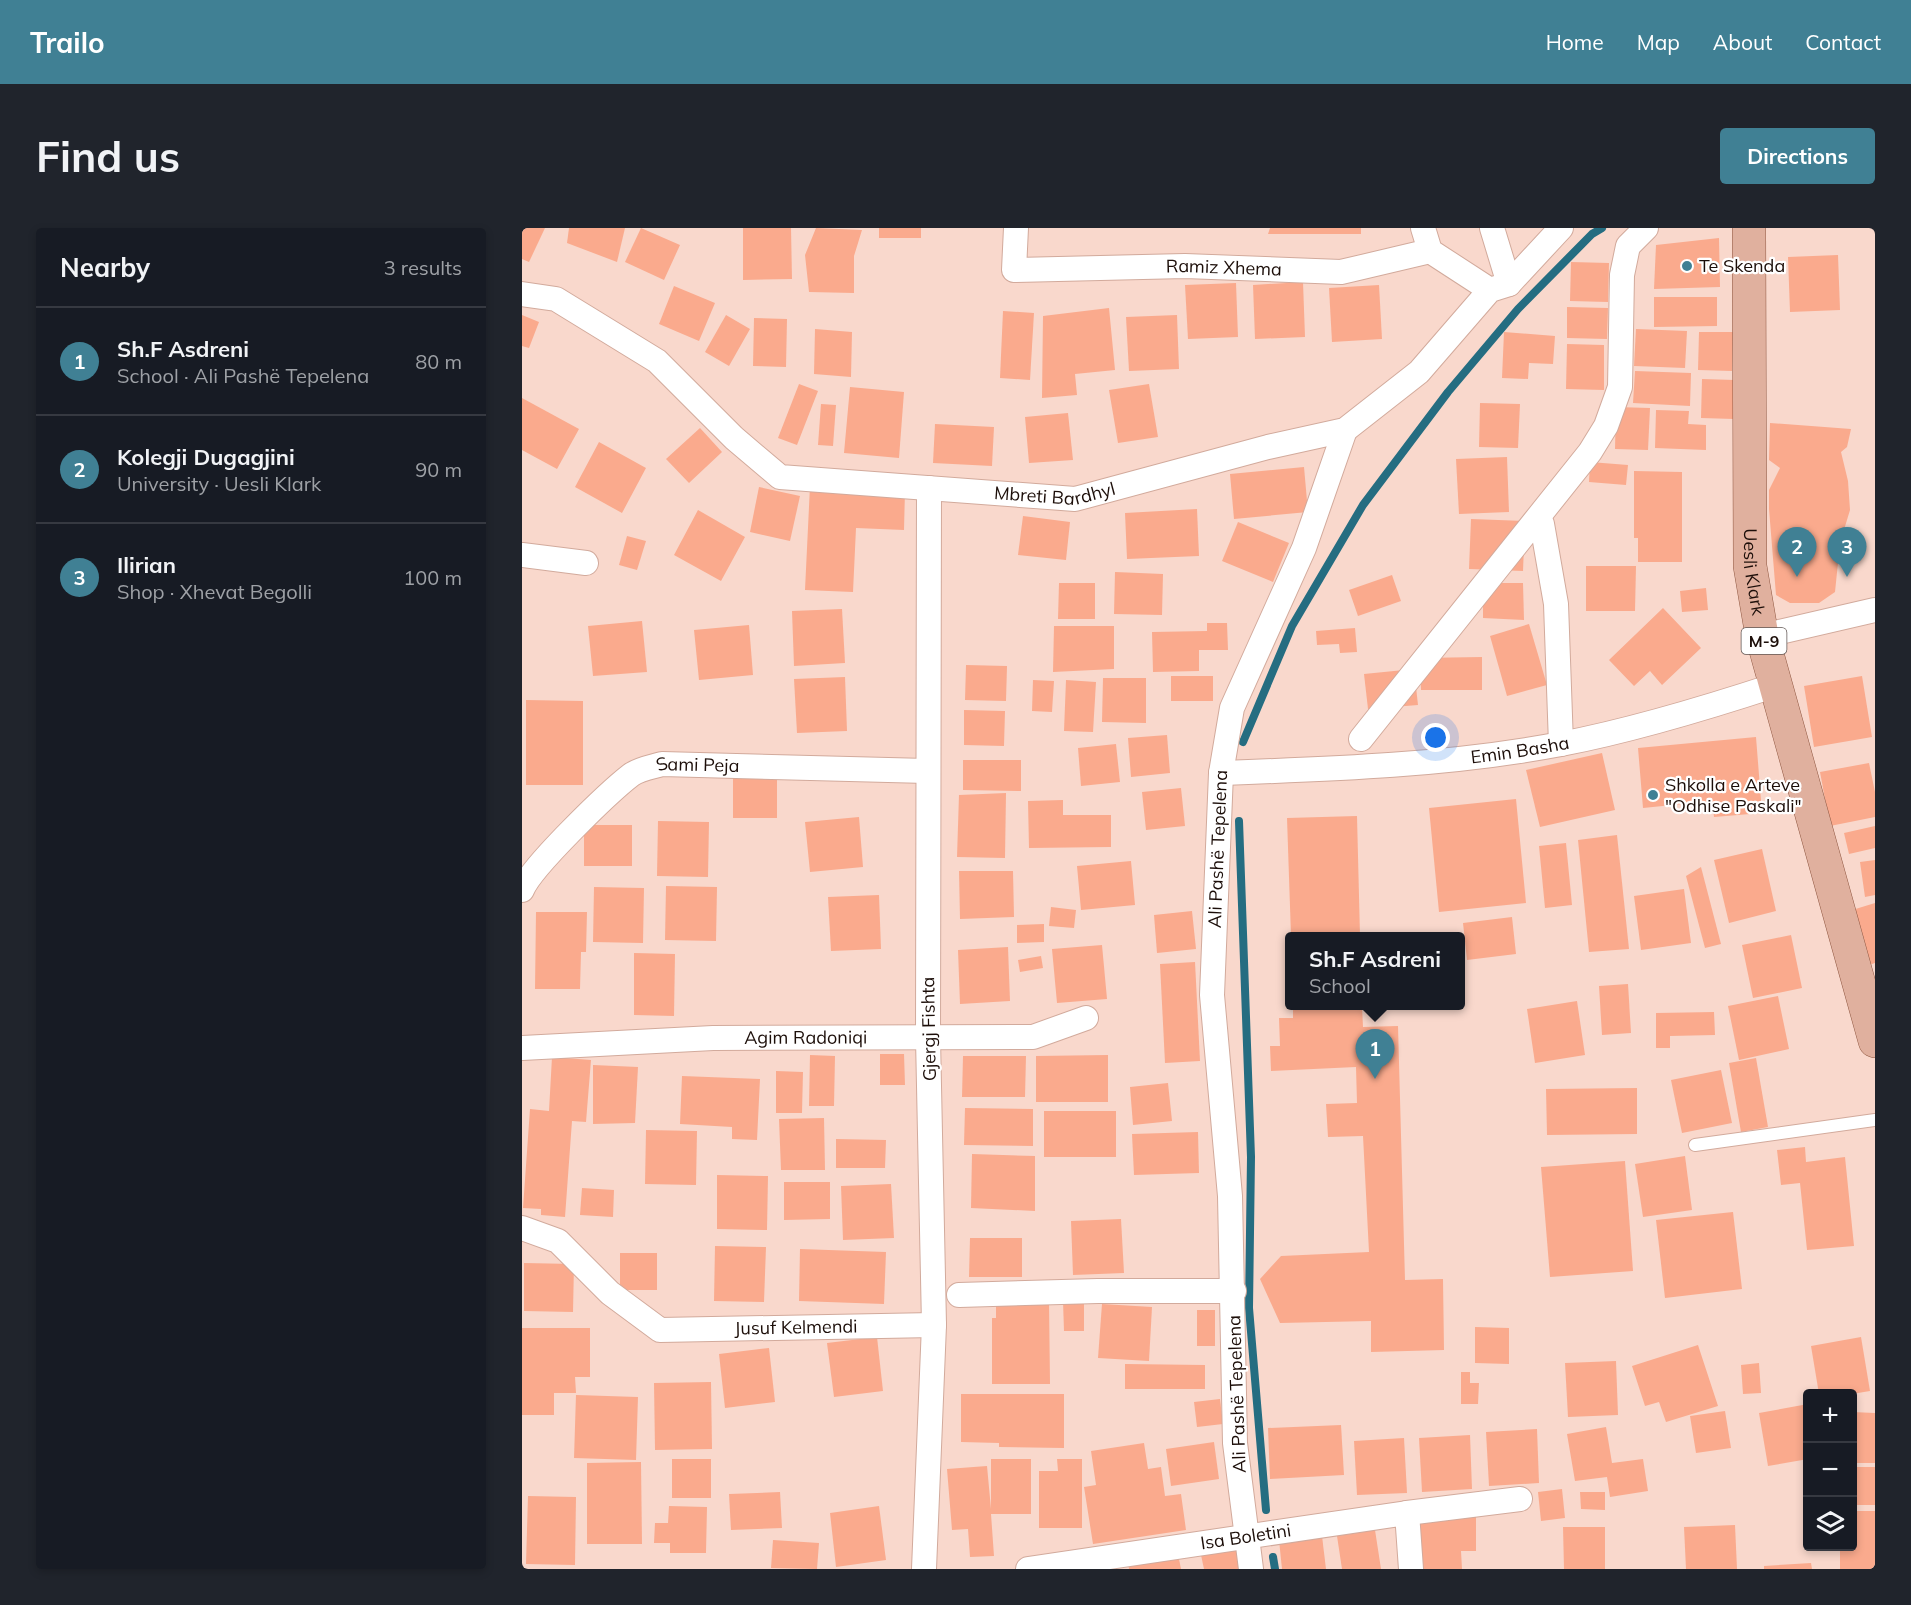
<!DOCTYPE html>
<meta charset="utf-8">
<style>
:root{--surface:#171b24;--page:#20242c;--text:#f1f3f6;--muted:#9ea1a6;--line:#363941;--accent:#408094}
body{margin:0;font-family:Mulish,sans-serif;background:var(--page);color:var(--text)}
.controls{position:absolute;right:18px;bottom:18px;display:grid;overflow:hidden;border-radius:6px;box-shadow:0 3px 9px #0003}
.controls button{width:54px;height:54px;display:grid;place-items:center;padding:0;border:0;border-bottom:2px solid var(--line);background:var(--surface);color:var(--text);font:30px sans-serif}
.you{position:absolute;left:914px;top:510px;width:21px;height:21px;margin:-15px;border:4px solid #fff;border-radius:50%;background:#1a73e8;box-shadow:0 0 0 9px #1a73e833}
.badge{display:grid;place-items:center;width:39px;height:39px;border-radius:50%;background:var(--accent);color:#fff;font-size:20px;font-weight:700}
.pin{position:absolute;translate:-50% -50px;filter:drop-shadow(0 2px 3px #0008)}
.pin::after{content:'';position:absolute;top:32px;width:21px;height:18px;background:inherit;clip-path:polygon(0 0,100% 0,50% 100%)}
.popup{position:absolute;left:763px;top:704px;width:180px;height:78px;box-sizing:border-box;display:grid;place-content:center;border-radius:6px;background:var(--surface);filter:drop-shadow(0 2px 4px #0005);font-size:20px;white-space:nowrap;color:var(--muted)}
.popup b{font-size:22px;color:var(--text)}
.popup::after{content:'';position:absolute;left:50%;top:100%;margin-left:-12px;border:12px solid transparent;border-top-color:var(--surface)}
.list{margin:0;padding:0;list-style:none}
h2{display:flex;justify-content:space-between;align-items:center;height:78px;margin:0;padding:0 24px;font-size:26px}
h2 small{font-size:20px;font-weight:400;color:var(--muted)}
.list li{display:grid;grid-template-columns:39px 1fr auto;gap:18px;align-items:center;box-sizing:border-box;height:108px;padding:0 24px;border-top:2px solid var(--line)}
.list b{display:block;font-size:22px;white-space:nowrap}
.list p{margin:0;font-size:20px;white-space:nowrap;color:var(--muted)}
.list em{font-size:20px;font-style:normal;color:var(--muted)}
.icon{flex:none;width:33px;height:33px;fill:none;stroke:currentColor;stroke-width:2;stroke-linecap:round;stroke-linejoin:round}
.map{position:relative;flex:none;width:1353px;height:1341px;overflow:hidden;border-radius:6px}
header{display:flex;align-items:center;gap:36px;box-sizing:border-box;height:84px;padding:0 30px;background:var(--accent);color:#fff}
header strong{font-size:28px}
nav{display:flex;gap:33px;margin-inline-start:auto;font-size:21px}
.intro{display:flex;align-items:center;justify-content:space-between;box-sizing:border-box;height:144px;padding:0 36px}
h1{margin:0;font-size:42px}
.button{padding:15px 27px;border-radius:6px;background:var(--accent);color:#fff;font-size:21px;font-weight:700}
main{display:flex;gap:36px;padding:0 36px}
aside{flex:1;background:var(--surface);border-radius:6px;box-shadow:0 3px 9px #0003}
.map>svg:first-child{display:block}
</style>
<header>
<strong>Trailo</strong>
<nav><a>Home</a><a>Map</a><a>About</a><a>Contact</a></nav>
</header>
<div class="intro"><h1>Find us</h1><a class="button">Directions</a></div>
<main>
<aside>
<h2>Nearby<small>3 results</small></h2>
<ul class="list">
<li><span class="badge">1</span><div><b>Sh.F Asdreni</b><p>School · Ali Pashë Tepelena</p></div><em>80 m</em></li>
<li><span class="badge">2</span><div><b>Kolegji Dugagjini</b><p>University · Uesli Klark</p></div><em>90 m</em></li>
<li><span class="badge">3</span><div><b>Ilirian</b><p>Shop · Xhevat Begolli</p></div><em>100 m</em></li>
</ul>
</aside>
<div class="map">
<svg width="1353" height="1341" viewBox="0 0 1353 1341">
<rect width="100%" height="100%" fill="#f9d8cc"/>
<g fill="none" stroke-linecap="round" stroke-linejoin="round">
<g stroke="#256d81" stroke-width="8">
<polyline points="721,514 770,398 841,277 926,164 996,81 1070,6 1080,0"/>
<polyline points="717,593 729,929 727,1080 744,1282"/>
<polyline points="751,1329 753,1341"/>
</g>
</g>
<g fill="#faaa8d">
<polygon points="0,0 23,0 7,34 0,31"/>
<polygon points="47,0 103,0 95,34 45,15"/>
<polygon points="119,0 158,17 142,52 103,34"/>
<polygon points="221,0 269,0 270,51 221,52"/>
<polygon points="294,0 340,2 332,28 332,65 287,64 283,27"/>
<rect x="357" y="0" width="42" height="10"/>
<polygon points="748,0 839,0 839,6 746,6"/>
<polygon points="1197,10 1198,59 1132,61 1134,17"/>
<polygon points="1316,27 1318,82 1268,84 1266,29"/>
<polygon points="1049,34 1087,35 1086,74 1048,73"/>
<polygon points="781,54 783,109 733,111 731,57"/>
<polygon points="714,55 716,109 666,111 663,57"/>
<polygon points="857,57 860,111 810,114 807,60"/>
<polygon points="152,58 193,75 177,113 137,96"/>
<polygon points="1132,69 1195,69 1195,98 1132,99"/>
<polygon points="1045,79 1086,80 1085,111 1045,110"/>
<polygon points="587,80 593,142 553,146 555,167 520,170 521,88"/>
<polygon points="481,83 512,85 508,152 478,150"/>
<polygon points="0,87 17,94 7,120 0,118"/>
<polygon points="204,87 228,101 207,138 183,124"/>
<polygon points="655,87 657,141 607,143 604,89"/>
<polygon points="232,90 265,91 264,139 231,138"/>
<polygon points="293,101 330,104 329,149 292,146"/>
<polygon points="1114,101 1165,103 1163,140 1112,138"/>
<polygon points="982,104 1033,108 1031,136 1007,135 1006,151 980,150"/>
<polygon points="1177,104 1211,104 1210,143 1176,142"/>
<polygon points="1045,116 1082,117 1082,162 1044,161"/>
<polygon points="1113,143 1169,145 1168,178 1111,175"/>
<polygon points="1180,151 1213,152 1212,191 1179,190"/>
<polygon points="277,156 296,163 275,217 256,210"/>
<polygon points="627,156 636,209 596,215 587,162"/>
<polygon points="328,159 382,164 377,230 322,225"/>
<polygon points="0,170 57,201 35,241 0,222"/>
<polygon points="958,175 998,176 996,220 957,219"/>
<polygon points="299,176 314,177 311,218 296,217"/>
<polygon points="1094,179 1128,180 1126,222 1093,221"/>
<polygon points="1134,182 1167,183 1166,196 1184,197 1184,222 1133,220"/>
<polygon points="546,185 551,232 507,235 503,189"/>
<polygon points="1248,195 1329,201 1325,219 1319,224 1326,253 1328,282 1318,315 1313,364 1297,375 1268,375 1254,367 1247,281 1247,262 1258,240 1247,232"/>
<polygon points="413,196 472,199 470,238 411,235"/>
<polygon points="178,200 200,224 167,255 144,231"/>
<polygon points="77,214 124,240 100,285 53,259"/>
<polygon points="985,229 987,284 937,286 934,231"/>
<polygon points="1068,234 1106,237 1104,257 1067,254"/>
<polygon points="782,239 786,284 712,291 708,246"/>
<polygon points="1112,243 1160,244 1160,334 1116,334 1116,310 1112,310"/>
<polygon points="288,258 383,262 382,302 334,300 331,364 283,362"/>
<polygon points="237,259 278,268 268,313 228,304"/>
<polygon points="675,281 677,328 605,331 603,285"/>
<polygon points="176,282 223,309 199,353 152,327"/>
<polygon points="501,288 548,294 544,332 496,327"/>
<polygon points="949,291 1003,293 1001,343 947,341"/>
<polygon points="716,294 767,315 751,354 700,333"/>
<polygon points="105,308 124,313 115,342 97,337"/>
<polygon points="1064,338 1114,338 1113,383 1064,383"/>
<polygon points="593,344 641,346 640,387 592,386"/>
<polygon points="870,347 879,373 836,388 827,362"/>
<polygon points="537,355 573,355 573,391 536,391"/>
<polygon points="961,355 1001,355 1002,392 961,390"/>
<polygon points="1184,360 1186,382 1160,384 1158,363"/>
<polygon points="1141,380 1179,420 1140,457 1128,443 1112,458 1087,432"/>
<polygon points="320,381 323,435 272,438 270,383"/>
<polygon points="120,393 125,444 71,448 66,398"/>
<polygon points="685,395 705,395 706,422 677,422 677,443 631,444 630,404 685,403"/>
<polygon points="1007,396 1025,457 985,468 968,408"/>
<polygon points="227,397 231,447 177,452 172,402"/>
<polygon points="532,398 592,398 592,441 531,444"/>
<polygon points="833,400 835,424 818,425 817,416 795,417 794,403"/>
<polygon points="960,429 960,462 899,462 898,430"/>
<polygon points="444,437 485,438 484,473 443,472"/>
<polygon points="892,441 896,477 846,481 842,446"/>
<rect x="649" y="448" width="42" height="25"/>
<polygon points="1340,448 1350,509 1292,519 1282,458"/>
<polygon points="323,449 325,503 275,505 272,451"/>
<polygon points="581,450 624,450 624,495 580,494"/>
<polygon points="511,452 532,453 530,484 510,483"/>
<polygon points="544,452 574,454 571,504 542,503"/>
<polygon points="4,472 61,473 61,557 4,557"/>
<polygon points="442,482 483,483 482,518 442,517"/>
<polygon points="645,507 648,545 609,549 606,510"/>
<polygon points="1234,509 1240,585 1192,589 1190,573 1121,580 1116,520"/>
<polygon points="594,516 598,554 559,558 556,520"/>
<polygon points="1080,525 1093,582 1018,599 1004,542"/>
<polygon points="441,532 499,532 499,563 441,562"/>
<polygon points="1347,535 1353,564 1353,589 1308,598 1298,544"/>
<rect x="211" y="548" width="44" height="42"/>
<polygon points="659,560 663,598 624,602 620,564"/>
<polygon points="484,565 483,630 435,629 437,567"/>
<polygon points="994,571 1004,675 917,684 907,580"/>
<polygon points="541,572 541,587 589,587 589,619 507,620 506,573"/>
<polygon points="835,588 838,708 769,708 765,590"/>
<polygon points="337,589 341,639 288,644 283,594"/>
<polygon points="136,593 187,594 186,649 135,648"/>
<rect x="62" y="597" width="48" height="41"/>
<polygon points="1353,598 1353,620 1327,626 1322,605"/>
<polygon points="1095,607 1107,721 1067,724 1056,612"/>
<polygon points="1044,615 1050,677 1023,680 1017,618"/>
<polygon points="1240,621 1254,683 1207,695 1192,632"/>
<polygon points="1353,632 1353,667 1343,669 1338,634"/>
<polygon points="609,633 613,677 559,682 555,638"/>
<polygon points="1179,639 1199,716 1183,720 1164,648"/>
<polygon points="437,643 491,643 492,689 438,691"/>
<polygon points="144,658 195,659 194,713 143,712"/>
<polygon points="72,659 122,660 121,715 71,714"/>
<polygon points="1162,661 1169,715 1119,722 1112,668"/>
<polygon points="357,667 359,721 309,723 306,669"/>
<polygon points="1353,675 1353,735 1344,738 1327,683"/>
<polygon points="529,679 554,682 552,700 527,698"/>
<polygon points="670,683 674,721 635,725 632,687"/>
<polygon points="14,684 65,684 64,724 59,724 58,761 13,761"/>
<polygon points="990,689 994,726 945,732 941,695"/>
<polygon points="522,696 522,714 495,715 495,697"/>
<polygon points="1269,707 1280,760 1231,770 1220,717"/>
<polygon points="580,717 585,771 535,775 530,721"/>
<polygon points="486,719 488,773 438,776 436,722"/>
<polygon points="112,725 153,726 152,788 112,787"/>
<polygon points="519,728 521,740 498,744 496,732"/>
<polygon points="673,734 678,833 643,835 638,736"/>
<polygon points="1106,756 1109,805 1080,807 1077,758"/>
<polygon points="1256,768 1267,821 1217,832 1206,778"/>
<polygon points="1055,773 1063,827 1013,835 1005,781"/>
<polygon points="771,778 840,778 841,799 876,798 883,1052 921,1051 922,1122 849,1124 849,1093 758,1095 738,1051 759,1028 847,1024 841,908 806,909 804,876 835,875 834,839 749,843 748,818 758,818 757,790 771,790"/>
<polygon points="1192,784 1193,807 1148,808 1148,820 1134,820 1134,785"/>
<polygon points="358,826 382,826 383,857 358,857"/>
<polygon points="288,827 313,828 312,878 287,878"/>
<polygon points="586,827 586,874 514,874 514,828"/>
<polygon points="441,828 504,828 503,869 440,869"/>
<polygon points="30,829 69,832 64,894 50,893 43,989 19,987 19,981 1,980 8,881 27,883"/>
<polygon points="1234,830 1246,899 1219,904 1207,835"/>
<polygon points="71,837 116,839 113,895 71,896"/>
<polygon points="1199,842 1210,895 1160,905 1149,852"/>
<polygon points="254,843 281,844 280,885 254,885"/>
<polygon points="160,848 238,851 235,912 210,911 210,899 158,896"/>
<polygon points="646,855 650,893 611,897 608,859"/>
<polygon points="1115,860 1115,906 1025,907 1024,861"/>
<polygon points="443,880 511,881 511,918 442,917"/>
<rect x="522" y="883" width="72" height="46"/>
<polygon points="302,890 303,942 259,942 257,891"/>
<polygon points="124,902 175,903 174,957 123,956"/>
<polygon points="676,904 677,945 612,947 610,906"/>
<polygon points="314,911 364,912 363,940 314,940"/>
<polygon points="1283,919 1284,934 1323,929 1332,1018 1285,1022 1278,955 1259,957 1255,922"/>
<polygon points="450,926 513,928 513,983 449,980"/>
<polygon points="1163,928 1170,982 1121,989 1113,936"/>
<polygon points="1103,933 1111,1043 1028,1049 1019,939"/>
<polygon points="195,947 246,948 245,1002 195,1001"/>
<polygon points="262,954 308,954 308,991 262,992"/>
<polygon points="369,956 372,1010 321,1012 319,958"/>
<polygon points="60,960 92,962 91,989 58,987"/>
<polygon points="1211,984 1220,1061 1143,1070 1134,992"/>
<polygon points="599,991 602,1045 551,1047 549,993"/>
<polygon points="448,1010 500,1010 500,1049 447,1049"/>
<polygon points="193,1018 244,1019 242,1074 192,1073"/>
<polygon points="278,1021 364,1024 362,1076 277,1073"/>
<rect x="98" y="1025" width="37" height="37"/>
<polygon points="2,1035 52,1036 51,1084 2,1083"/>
<polygon points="527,1072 528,1156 470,1156 470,1090 474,1090 474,1073"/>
<polygon points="541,1073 562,1073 562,1103 542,1103"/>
<polygon points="580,1076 630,1079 627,1133 576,1130"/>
<rect x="675" y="1082" width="18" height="36"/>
<polygon points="953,1099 987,1100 987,1136 953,1135"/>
<polygon points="0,1100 68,1100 68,1149 53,1149 54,1165 32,1165 32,1187 0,1187"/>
<polygon points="355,1109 361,1163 312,1169 305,1115"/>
<polygon points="1339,1109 1348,1163 1330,1166 1297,1166 1289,1118"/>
<polygon points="1176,1117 1196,1178 1144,1194 1137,1174 1123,1178 1110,1138"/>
<polygon points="247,1120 253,1174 203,1180 197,1126"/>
<polygon points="1094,1133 1096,1187 1046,1189 1043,1135"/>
<polygon points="1237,1135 1239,1165 1221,1166 1219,1137"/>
<polygon points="603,1136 683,1137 683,1161 603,1161"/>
<polygon points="939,1144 948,1144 948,1155 957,1155 956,1176 939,1176"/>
<polygon points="189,1154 190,1221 133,1222 132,1155"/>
<polygon points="439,1166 542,1166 542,1220 477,1219 477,1215 439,1214"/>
<polygon points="54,1167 116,1169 114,1232 52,1230"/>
<polygon points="698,1171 701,1196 675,1199 672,1174"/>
<polygon points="1286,1176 1286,1231 1246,1238 1237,1185"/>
<polygon points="1203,1183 1209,1220 1174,1225 1168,1188"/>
<polygon points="1330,1184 1353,1185 1353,1235 1330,1235"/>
<polygon points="819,1197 822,1247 748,1251 746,1200"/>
<polygon points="1084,1199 1090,1235 1121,1231 1126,1263 1088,1269 1085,1249 1053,1253 1045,1206"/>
<polygon points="1015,1201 1017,1255 967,1258 964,1204"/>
<polygon points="948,1207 950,1261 900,1264 897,1210"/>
<polygon points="882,1210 885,1265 835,1267 832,1213"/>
<polygon points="692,1214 697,1251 649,1258 644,1221"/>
<polygon points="622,1215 626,1241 639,1239 643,1268 659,1266 664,1302 571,1316 562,1259 574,1257 569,1223"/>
<rect x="150" y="1231" width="39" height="39"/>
<polygon points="469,1231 509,1231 509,1286 469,1286 472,1328 448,1329 446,1301 430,1302 425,1241 465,1238 469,1281"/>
<polygon points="535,1231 560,1231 560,1300 517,1300 517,1243 536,1243"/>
<polygon points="119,1234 120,1316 65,1316 65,1235"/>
<rect x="1330" y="1239" width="23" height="38"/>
<polygon points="1040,1261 1043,1290 1019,1293 1016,1264"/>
<polygon points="258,1264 260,1300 209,1302 207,1266"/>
<polygon points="1058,1264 1083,1264 1083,1282 1059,1281"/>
<polygon points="6,1268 54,1269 53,1337 4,1336"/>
<polygon points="147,1278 185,1279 184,1325 148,1325 148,1315 132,1315 133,1295 146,1295"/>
<polygon points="357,1278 364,1332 314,1339 308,1285"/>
<polygon points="1330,1283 1353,1283 1353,1341 1318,1341 1318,1318 1330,1318"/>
<polygon points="895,1289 954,1289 954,1323 939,1323 940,1341 895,1341"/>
<polygon points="1213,1297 1215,1341 1164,1341 1162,1299"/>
<polygon points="1041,1299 1083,1299 1083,1341 1042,1341"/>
<polygon points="853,1302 859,1341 820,1341 815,1308"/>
<polygon points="800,1308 804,1341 760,1341 757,1312"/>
<polygon points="251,1312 297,1315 295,1341 249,1340"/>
<polygon points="717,1320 721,1341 682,1341 679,1327"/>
<polygon points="656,1326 659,1341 607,1341 606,1335"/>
<polygon points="1289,1335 1290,1341 1242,1341 1242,1338"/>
</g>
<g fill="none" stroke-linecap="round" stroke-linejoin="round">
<defs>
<polyline id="service" points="1173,917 1353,892"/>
<g id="minor">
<path id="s1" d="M494,0L492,42L663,38L819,44L908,23"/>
<polyline points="901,0 908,23 968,62"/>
<polyline points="970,0 987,56"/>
<path id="s2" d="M0,66L34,71L135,133L212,210L258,249L553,271L746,219L823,202L897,144L968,62L987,56L1039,0"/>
<polyline points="1020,296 1034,376 1039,516"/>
<polyline points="0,327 64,335"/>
<polyline points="1240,408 1353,382"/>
<polyline points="839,511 1068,224 1084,198 1098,159 1100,47 1106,18 1124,0"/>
<path id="s3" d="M699,545C812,541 928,537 1039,516C1112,502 1184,480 1254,457"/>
<path id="s4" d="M0,662C9,639 87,564 109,547C117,541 130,539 140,536L405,543"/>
<path id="s5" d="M0,820L191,810L511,809L564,790"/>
<path id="s6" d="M0,1000L36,1013L88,1065L138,1102L412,1097"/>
<polyline points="437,1067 576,1063 712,1063"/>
<polyline points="885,1285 998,1271"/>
<polyline points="402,1341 412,1097 406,810 407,260"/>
<path id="s7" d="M506,1341L885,1285L889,1341"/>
<path id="s8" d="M729,1341L713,1215L708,968L690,767L699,545L710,480L782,320L823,202"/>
</g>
<g id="primary">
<path id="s9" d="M1227,0L1228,338L1240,408L1353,813"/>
</g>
</defs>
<use href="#service" stroke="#d2aa9c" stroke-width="14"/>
<use href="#minor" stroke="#d2aa9c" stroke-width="26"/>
<use href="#primary" stroke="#8e5640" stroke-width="34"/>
<use href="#service" stroke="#fff" stroke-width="12"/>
<use href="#minor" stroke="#fff" stroke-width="24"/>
<use href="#primary" stroke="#e0b09e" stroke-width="33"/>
</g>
<g fill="#408094" stroke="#fff" stroke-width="2">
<circle cx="1165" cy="38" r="6"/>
<circle cx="1131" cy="567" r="6"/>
</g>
<g text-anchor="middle" stroke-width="4.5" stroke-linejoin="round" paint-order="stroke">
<rect fill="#fff" stroke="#605653" stroke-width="1.5" x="1219.5" y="400" width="45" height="26" rx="4.5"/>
<g font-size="16" font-weight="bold" fill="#1c0e09">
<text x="1242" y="419">M-9</text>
</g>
<g font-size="18" fill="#1c0e09" stroke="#fff" text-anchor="start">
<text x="1177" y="44">Te Skenda</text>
<text x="1143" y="563">Shkolla e Arteve<tspan x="1143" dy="21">"Odhise Paskali"</tspan></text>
</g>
<g font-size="18" fill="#1c0e09" stroke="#fff">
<text dy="6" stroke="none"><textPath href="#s1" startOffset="252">Ramiz Xhema</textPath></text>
<text dy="6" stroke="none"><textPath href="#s2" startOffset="598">Mbreti Bardhyl</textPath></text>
<text dy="6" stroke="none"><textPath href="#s9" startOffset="344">Uesli Klark</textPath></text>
<text dy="6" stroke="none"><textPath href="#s3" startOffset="300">Emin Basha</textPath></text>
<text dy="6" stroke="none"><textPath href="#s4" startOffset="228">Sami Peja</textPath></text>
<text dy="6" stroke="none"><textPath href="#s8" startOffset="722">Ali Pashë Tepelena</textPath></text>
<text transform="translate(407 801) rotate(-91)" y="6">Gjergj Fishta</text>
<text dy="6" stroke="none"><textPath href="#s5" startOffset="284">Agim Radoniqi</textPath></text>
<text dy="6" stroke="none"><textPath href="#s6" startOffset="310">Jusuf Kelmendi</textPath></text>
<text transform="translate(715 1166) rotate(-92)" y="6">Ali Pashë Tepelena</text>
<text dy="6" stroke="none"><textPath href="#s7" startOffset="220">Isa Boletini</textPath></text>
</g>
</g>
</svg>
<div class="controls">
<button>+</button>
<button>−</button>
<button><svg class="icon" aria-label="layers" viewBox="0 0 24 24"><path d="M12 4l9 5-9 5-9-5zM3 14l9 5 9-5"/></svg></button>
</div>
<div class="you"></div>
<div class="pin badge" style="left:853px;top:851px">1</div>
<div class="popup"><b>Sh.F Asdreni</b>School</div>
<div class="pin badge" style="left:1275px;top:349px">2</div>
<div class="pin badge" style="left:1325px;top:349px">3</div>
</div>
</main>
